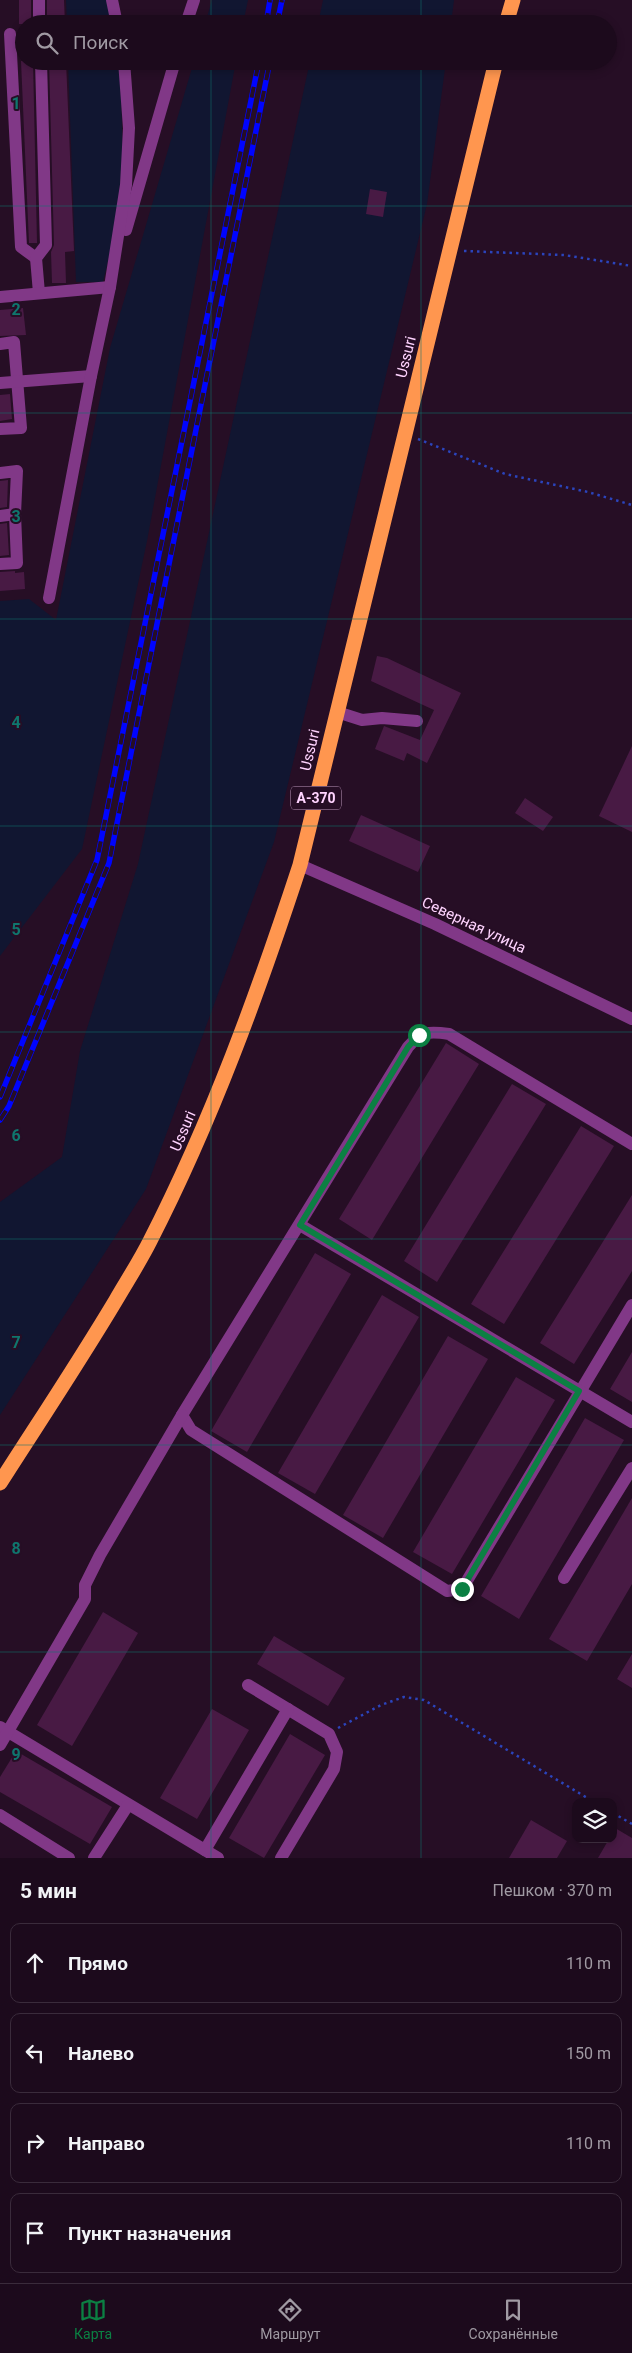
<!DOCTYPE html>
<html lang="ru">
<meta charset="utf-8">
<style>
:root{--surface:#1c0a1c;--page:#251325;--text:#f1f3f6;--muted:#a09aa3;--line:#3a2b3b;--accent:#0b8043}
body{margin:0;font-family:Roboto,sans-serif;background:var(--page);color:var(--text)}
.controls{position:absolute;right:15px;bottom:15px;display:grid;overflow:hidden;border-radius:10px;box-shadow:0 2px 8px #0003}
.controls button{width:45px;height:45px;display:grid;place-items:center;padding:0;border:0;border-bottom:1px solid var(--line);background:var(--surface);color:var(--text);font:25px sans-serif}
.stop{position:absolute;width:15px;height:15px;margin:-11px;border:4px solid #0b8043;border-radius:50%;background:#fff}
.stop.end{background:#0b8043;border-color:#fff;box-shadow:0 1px 5px #0008}
.list{margin:0;padding:0;list-style:none}
h2{display:flex;justify-content:space-between;align-items:center;height:65px;margin:0;padding:0 20px;font-size:21px}
h2 small{font-size:16px;font-weight:400;color:var(--muted)}
.list li{display:grid;grid-template-columns:32px 1fr auto;gap:15px;align-items:center;box-sizing:border-box;height:80px;margin:0 10px 10px;padding:0 10px;border:1px solid var(--line);border-radius:10px}
.list b{display:block;font-size:19px;white-space:nowrap}
.list em{font-size:16px;font-style:normal;color:var(--muted)}
.icon{flex:none;width:28px;height:28px;fill:none;stroke:currentColor;stroke-width:2;stroke-linecap:round;stroke-linejoin:round}
.map{position:relative;flex:none;width:632px;height:1858px;overflow:hidden}
.search{position:absolute;background:var(--surface);box-shadow:0 2px 8px #0003;left:15px;right:15px;top:15px;height:55px;display:flex;align-items:center;gap:12px;box-sizing:border-box;padding:0 18px;border-radius:28px;color:var(--muted);font-size:19px}
.sheet{height:425px;background:var(--surface)}
nav{display:flex;justify-content:space-around;align-items:center;box-sizing:border-box;height:70px;border-top:1px solid var(--line);background:var(--surface);font-size:14px;color:var(--muted)}
nav a{display:grid;justify-items:center;gap:2px}
nav .on{color:var(--accent)}
.map>svg:first-child{display:block}
</style>
<div class="map">
<svg width="632" height="1858" viewBox="0 0 632 1858">
<rect width="100%" height="100%" fill="#260e25"/>
<g fill="#111631">
<polygon points="66,0 108,0 113,24 67,24"/>
<polygon points="212,0 248,0 243,24 205,24"/>
<polygon points="323,0 454,0 451,24 318,24"/>
<polygon points="68,61 120,61 123,160 114,236 103,282 76,282"/>
<polygon points="194,61 236,61 147,541 82,849 0,956 0,601 29,599 56,620 110,348"/>
<polygon points="310,61 446,61 427,204 274,842 146,1189 0,1415 0,1202 62,1157 80,1051 138,864"/>
</g>
<g fill="#481a44">
<rect x="19" y="0" width="12" height="24"/>
<polygon points="47,0 64,0 65,24 47,24"/>
<polygon points="21,61 33,61 37,243 29,243"/>
<polygon points="49,61 66,61 74,251 65,252 66,283 52,283 51,252 54,245"/>
<polygon points="370,189 387,192 383,217 366,214"/>
<polygon points="23,308 26,335 0,336 0,310"/>
<polygon points="10,394 12,419 0,421 0,395"/>
<polygon points="8,480 7,507 0,508 0,481"/>
<polygon points="7,523 9,555 0,556 0,524"/>
<polygon points="15,571 15,573 24,572 25,589 0,591 0,572"/>
<polygon points="377,656 387,658 461,693 427,763 407,753 404,761 375,749 384,726 420,740 434,710 371,681"/>
<polygon points="632,746 632,832 599,816"/>
<polygon points="525,798 553,817 543,831 515,813"/>
<polygon points="361,815 430,846 418,872 349,841"/>
<polygon points="446,1043 479,1064 372,1240 339,1219"/>
<polygon points="512,1084 546,1104 437,1282 404,1261"/>
<polygon points="581,1126 614,1146 504,1324 471,1304"/>
<polygon points="632,1195 632,1271 574,1364 540,1343"/>
<polygon points="315,1253 351,1274 247,1452 211,1431"/>
<polygon points="382,1295 419,1317 315,1494 278,1473"/>
<polygon points="448,1336 488,1359 383,1538 343,1515"/>
<polygon points="632,1352 632,1402 610,1389"/>
<polygon points="516,1377 555,1400 452,1574 413,1552"/>
<polygon points="585,1418 624,1440 519,1619 481,1596"/>
<polygon points="632,1498 632,1584 587,1661 549,1639"/>
<polygon points="103,1612 138,1633 72,1746 37,1725"/>
<polygon points="274,1636 345,1678 328,1706 257,1664"/>
<polygon points="632,1654 632,1688 617,1679"/>
<polygon points="212,1709 249,1730 197,1819 160,1798"/>
<polygon points="290,1734 325,1755 264,1858 229,1838"/>
<polygon points="16,1751 112,1807 90,1844 0,1792 0,1777"/>
<polygon points="531,1820 567,1841 557,1858 509,1858"/>
<polygon points="615,1828 632,1838 632,1858 598,1858 609,1839 613,1839"/>
</g>
<g fill="none" stroke-linecap="round" stroke-linejoin="round">
<g stroke="#2b44bc" stroke-width="2.5" stroke-dasharray="2.5 4" stroke-linecap="butt">
<polyline points="464,251 564,255 632,266"/>
<polyline points="418,439 505,474 588,492 632,505"/>
<polyline points="338,1728 381,1705 404,1697 424,1700 594,1802"/>
<polyline points="613,1813 632,1824"/>
</g>
<g stroke="#813887" stroke-width="12">
<polyline points="39,0 39,24"/>
<polyline points="112,0 117,24"/>
<polyline points="186,24 194,0"/>
<polyline points="10,34 21,247 36,258"/>
<polyline points="126,230 175,61"/>
<polyline points="39,293 36,258 46,245 41,61"/>
<polyline points="0,297 110,287"/>
<polyline points="0,344 14,342 21,428 0,429"/>
<polyline points="0,383 91,376"/>
<polyline points="0,473 17,471 15,514 17,563 0,564"/>
<polyline points="0,516 15,514"/>
<polyline points="49,598 91,376 110,287 126,185 129,128 124,61"/>
<polyline points="337,712 362,720 382,718 417,721"/>
<polyline points="300,865 435,924 632,1019"/>
<path d="M632,1144L449,1034C429,1031 422,1031 408,1047L182,1415L191,1430L447,1591L462,1589L632,1305"/>
<polyline points="300,1225 632,1422"/>
<polyline points="564,1578 632,1468"/>
<polyline points="248,1685 329,1734 337,1752 334,1769 281,1858"/>
<polyline points="0,1727 218,1858"/>
<polyline points="0,1745 85,1599 85,1585 100,1555 182,1415"/>
<polyline points="0,1815 69,1858"/>
<polyline points="205,1850 288,1709"/>
<polyline points="94,1858 128,1805"/>
</g>
<g stroke="#ff964f" stroke-width="15">
<polyline points="506,24 513,0"/>
<path d="M0,1483C39,1422 79,1362 116,1300C127,1281 140,1261 150,1241C212,1120 258,993 300,865L496,61"/>
</g>
<defs>
<g id="rail">
<polyline points="266,24 270,0"/>
<polyline points="277,24 282,0"/>
<polyline points="0,1097 97,860 259,61"/>
<polyline points="0,1120 9,1106 109,863 270,61"/>
</g>
</defs>
<use href="#rail" stroke="#0004ff" stroke-width="5.5"/>
<use href="#rail" stroke="#260e25" stroke-width="4" stroke-dasharray="11" stroke-linecap="butt"/>
</g>
<g fill="none" stroke-linecap="round" stroke-linejoin="round">
<polyline stroke="#0b8043" stroke-width="6" points="419,1035 408,1047 300,1225 579,1391 462,1589"/>
</g>
<path fill="none" stroke="#0f766e" stroke-width="1" stroke-opacity="0.55" d="M211,0V24M421,0V24M211,61V1858M421,61V1858M0,206H632M0,413H632M0,619H632M0,826H632M0,1032H632M0,1239H632M0,1445H632M0,1652H632"/>
<g text-anchor="middle" stroke-width="4" stroke-linejoin="round" paint-order="stroke">
<rect fill="#260e25" stroke="#be99be" stroke-width="1" x="291" y="786.5" width="50" height="23" rx="4"/>
<g font-size="14" font-weight="bold" fill="#ffd4ff">
<text x="316" y="803">А-370</text>
</g>
<g font-size="15" fill="#ffd4ff" stroke="#260e25">
<text transform="translate(406 357) rotate(-76)" y="5">Ussuri</text>
<text transform="translate(310 750) rotate(-77)" y="5">Ussuri</text>
<text transform="translate(474 925) rotate(25)" y="5">Северная улица</text>
<text transform="translate(183 1131) rotate(-67)" y="5">Ussuri</text>
</g>
</g>
<g font-size="16" text-anchor="middle" font-weight="bold" fill="#0f766e" stroke="#260e25" stroke-width="4" stroke-linejoin="round" paint-order="stroke">
<text x="16" y="109">1</text>
<text x="16" y="315">2</text>
<text x="16" y="522">3</text>
<text x="16" y="728">4</text>
<text x="16" y="935">5</text>
<text x="16" y="1141">6</text>
<text x="16" y="1348">7</text>
<text x="16" y="1554">8</text>
<text x="16" y="1760">9</text>
</g>
</svg>
<div class="controls">
<button><svg class="icon" aria-label="layers" viewBox="0 0 24 24"><path d="M12 4l9 5-9 5-9-5zM3 14l9 5 9-5"/></svg></button>
</div>
<div class="stop" style="left:419px;top:1035px"></div>
<div class="stop end" style="left:462px;top:1589px"></div>
<div class="search"><svg class="icon" aria-label="search" viewBox="0 0 24 24"><circle cx="10" cy="10" r="6"/><path d="M15 15l6 6"/></svg>Поиск</div>
</div>
<section class="sheet">
<h2>5 мин<small>Пешком · 370 m</small></h2>
<ul class="list">
<li><svg class="icon" aria-label="ahead" viewBox="0 0 24 24"><path d="M12 20V5M6 11l6-6 6 6"/></svg><div><b>Прямо</b></div><em>110 m</em></li>
<li><svg class="icon" aria-label="left" viewBox="0 0 24 24"><path d="M17 20v-9H6M10 6l-5 5 5 5"/></svg><div><b>Налево</b></div><em>150 m</em></li>
<li><svg class="icon" aria-label="right" viewBox="0 0 24 24"><path d="M7 20v-9h11M14 6l5 5-5 5"/></svg><div><b>Направо</b></div><em>110 m</em></li>
<li><svg class="icon" aria-label="arrive" viewBox="0 0 24 24"><path d="M6 21V4h12l-3 4 3 4H6"/></svg><div><b>Пункт назначения</b></div></li>
</ul>
</section>
<nav>
<a class="on"><svg class="icon" aria-label="map" viewBox="0 0 24 24"><path d="M3 6l6-2 6 2 6-2v14l-6 2-6-2-6 2zM9 4v14M15 6v14"/></svg>Карта</a>
<a><svg class="icon" aria-label="directions" viewBox="0 0 24 24"><path d="M12 3l9 9-9 9-9-9zM9 14v-3h6M13 9l2 2-2 2"/></svg>Маршрут</a>
<a><svg class="icon" aria-label="saved" viewBox="0 0 24 24"><path d="M7 4h10v16l-5-4-5 4z"/></svg>Сохранённые</a>
</nav>
